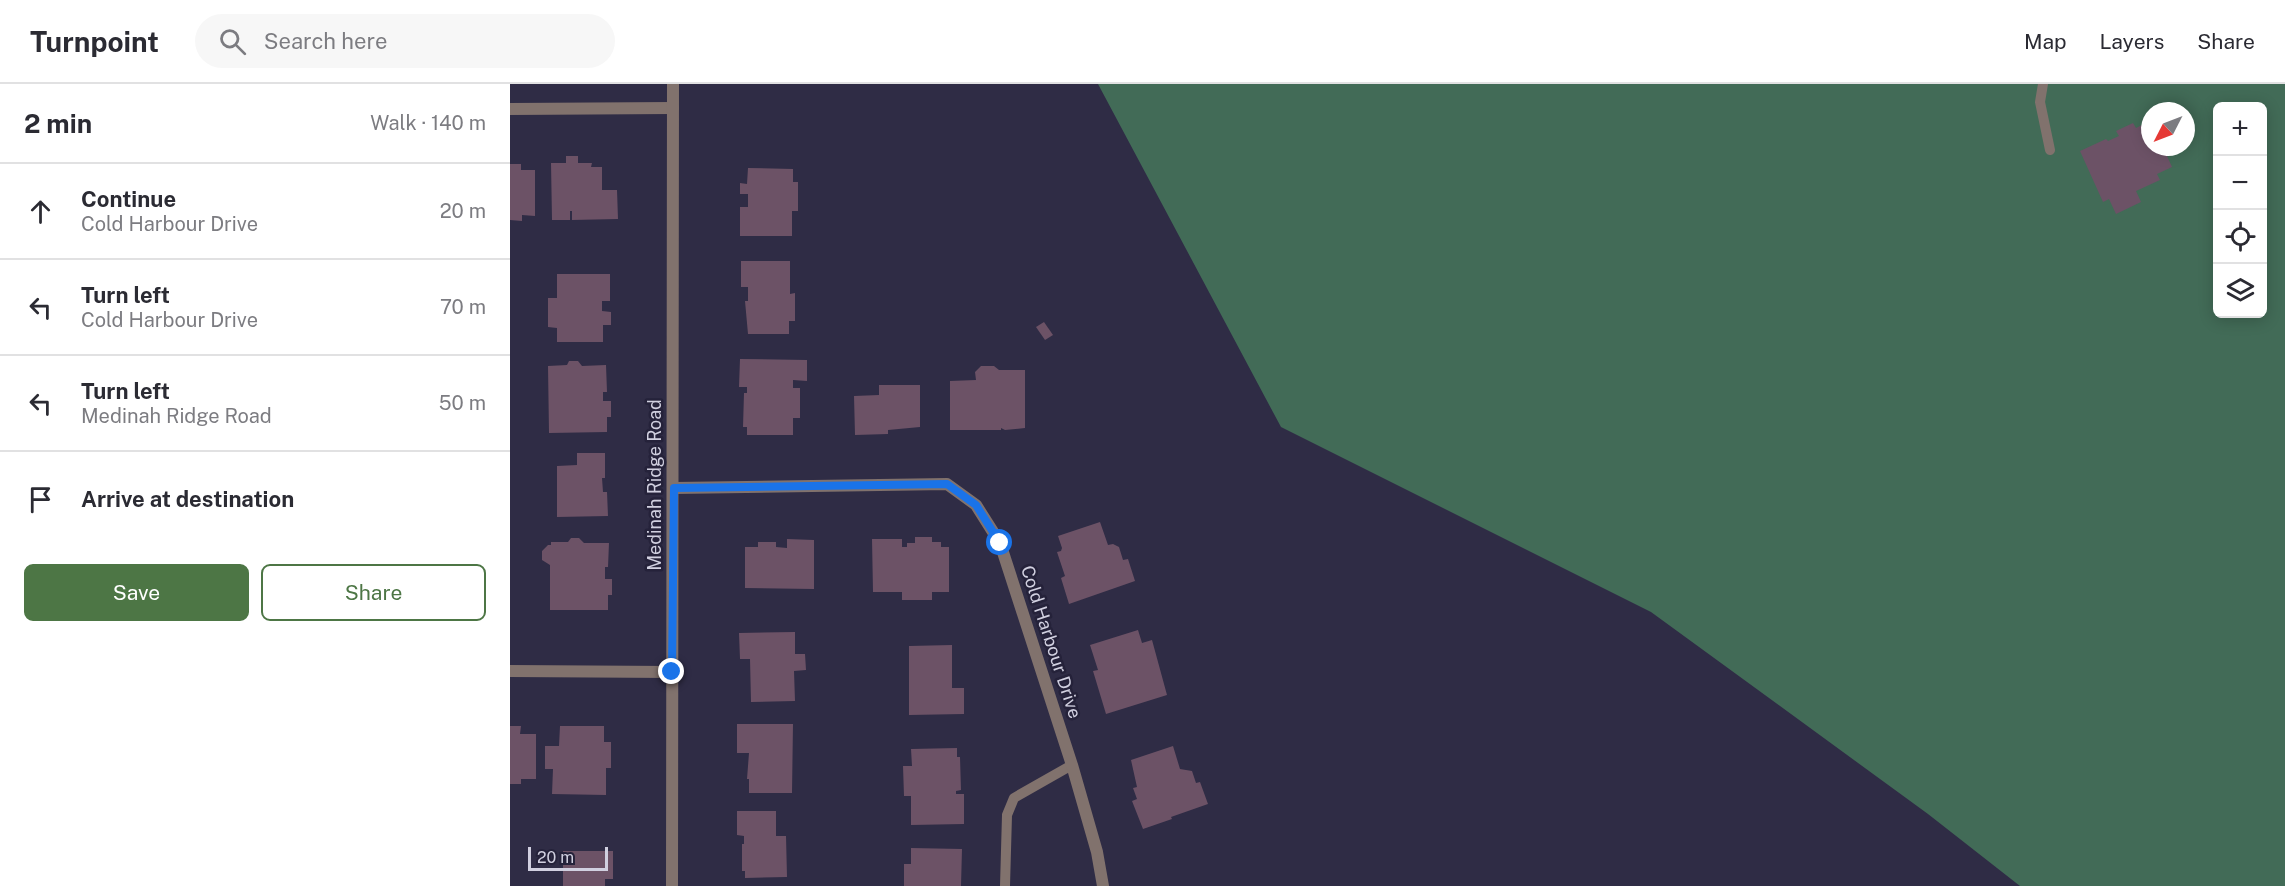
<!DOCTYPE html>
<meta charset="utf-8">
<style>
:root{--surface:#fff;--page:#f7f7f7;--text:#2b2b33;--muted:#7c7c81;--line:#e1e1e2;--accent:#4d7645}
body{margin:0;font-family:"Public Sans",sans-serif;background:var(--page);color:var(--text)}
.controls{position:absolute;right:18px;top:18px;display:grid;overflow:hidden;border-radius:9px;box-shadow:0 3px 15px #0003}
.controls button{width:54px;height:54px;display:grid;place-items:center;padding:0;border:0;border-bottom:2px solid var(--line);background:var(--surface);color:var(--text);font:30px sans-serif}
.compass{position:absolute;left:1631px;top:18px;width:54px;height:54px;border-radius:50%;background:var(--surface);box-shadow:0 3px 15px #0003;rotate:228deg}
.scale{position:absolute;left:18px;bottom:15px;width:80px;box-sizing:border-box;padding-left:6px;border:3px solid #d1d0e0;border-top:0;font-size:16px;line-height:21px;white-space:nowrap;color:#d1d0e0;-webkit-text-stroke:4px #25223a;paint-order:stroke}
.stop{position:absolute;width:18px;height:18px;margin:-14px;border:4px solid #1a73e8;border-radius:50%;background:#fff}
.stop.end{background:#1a73e8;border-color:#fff;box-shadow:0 2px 6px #0008}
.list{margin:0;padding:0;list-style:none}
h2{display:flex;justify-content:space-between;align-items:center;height:78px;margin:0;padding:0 24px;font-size:26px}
h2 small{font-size:20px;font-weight:400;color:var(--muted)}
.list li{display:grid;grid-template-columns:39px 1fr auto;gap:18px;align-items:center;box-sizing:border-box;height:96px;padding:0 24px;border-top:2px solid var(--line)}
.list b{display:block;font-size:22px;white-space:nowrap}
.list p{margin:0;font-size:20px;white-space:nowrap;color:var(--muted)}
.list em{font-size:20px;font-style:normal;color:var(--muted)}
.actions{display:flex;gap:12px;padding:18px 24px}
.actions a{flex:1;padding:14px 0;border:2px solid var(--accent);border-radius:9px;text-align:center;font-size:21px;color:var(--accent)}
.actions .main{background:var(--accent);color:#fff}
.icon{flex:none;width:33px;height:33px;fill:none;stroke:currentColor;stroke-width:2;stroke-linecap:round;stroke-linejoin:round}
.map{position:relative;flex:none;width:1775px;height:802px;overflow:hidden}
header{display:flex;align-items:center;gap:36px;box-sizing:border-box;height:84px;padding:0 30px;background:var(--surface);border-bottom:2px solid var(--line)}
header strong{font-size:28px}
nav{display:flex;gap:33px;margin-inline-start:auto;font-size:21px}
.search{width:420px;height:54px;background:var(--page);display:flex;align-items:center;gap:15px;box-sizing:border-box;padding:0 21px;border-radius:33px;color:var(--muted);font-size:22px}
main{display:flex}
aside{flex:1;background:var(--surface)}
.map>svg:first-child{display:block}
</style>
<header>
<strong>Turnpoint</strong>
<div class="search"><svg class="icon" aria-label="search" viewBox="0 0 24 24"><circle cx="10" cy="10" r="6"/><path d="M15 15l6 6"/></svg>Search here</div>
<nav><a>Map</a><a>Layers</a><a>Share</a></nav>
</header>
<main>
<aside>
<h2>2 min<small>Walk · 140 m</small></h2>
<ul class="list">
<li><svg class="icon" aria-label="ahead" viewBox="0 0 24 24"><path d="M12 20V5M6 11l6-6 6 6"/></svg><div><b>Continue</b><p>Cold Harbour Drive</p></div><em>20 m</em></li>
<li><svg class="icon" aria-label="left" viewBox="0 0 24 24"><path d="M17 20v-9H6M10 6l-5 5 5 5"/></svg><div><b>Turn left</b><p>Cold Harbour Drive</p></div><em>70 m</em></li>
<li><svg class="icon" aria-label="left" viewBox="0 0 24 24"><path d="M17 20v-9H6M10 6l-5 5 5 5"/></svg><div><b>Turn left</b><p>Medinah Ridge Road</p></div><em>50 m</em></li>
<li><svg class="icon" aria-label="arrive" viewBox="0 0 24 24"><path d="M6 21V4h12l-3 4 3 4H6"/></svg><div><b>Arrive at destination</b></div></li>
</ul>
<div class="actions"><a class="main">Save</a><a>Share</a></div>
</aside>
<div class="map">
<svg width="1775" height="802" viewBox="0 0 1775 802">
<rect width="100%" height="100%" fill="#2f2c45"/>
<path fill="#426b57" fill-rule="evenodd" d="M588,0H1775V802H1510L1418,730L1141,528L771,343ZM1708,22H1752V230H1708ZM1640,27H1676V63H1640Z"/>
<g fill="#6c5266">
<polygon points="1640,37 1640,63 1671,63 1672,65 1657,72 1662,83 1647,90 1650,96 1626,107 1631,118 1606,130 1599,115 1593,118 1570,67 1596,55 1598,57 1609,52 1606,47 1623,39 1626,44"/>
<polygon points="56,72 68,72 68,79 82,79 81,83 92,83 92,106 107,106 108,135 62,136 62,127 60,127 60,136 42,136 41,79 56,79"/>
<polygon points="0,80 11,80 11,86 25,86 25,132 12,131 12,137 0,136"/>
<polygon points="238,84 283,85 283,98 288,98 288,127 282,127 282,152 230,152 230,123 238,123 238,110 230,110 230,99 237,100"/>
<polygon points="231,177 280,177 280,210 285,209 285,237 279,237 279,250 238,250 235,217 238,217 238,203 231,203"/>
<polygon points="47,190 100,190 100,217 92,217 92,227 101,228 101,241 93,241 93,258 47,258 47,244 38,243 38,214 47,214"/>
<polygon points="534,238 543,251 535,256 526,243"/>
<polygon points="230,275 297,276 297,297 283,296 283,304 290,304 290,334 283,334 283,351 237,351 237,343 233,343 234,309 237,309 237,303 229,303"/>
<polygon points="59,277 68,277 72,282 96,281 97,308 93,308 93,317 101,317 101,333 97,333 97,348 39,349 38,282 57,281"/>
<polygon points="471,282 484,282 489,286 515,286 515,344 495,346 491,344 491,346 440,346 440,297 466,296 465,288"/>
<polygon points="369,301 410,301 410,343 378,346 378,350 345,351 344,312 369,311"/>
<polygon points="67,369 95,369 95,394 92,394 93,408 97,408 98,432 47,433 47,382 67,381"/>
<polygon points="590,438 598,461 603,460 609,463 613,476 618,475 625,497 559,520 551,494 555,492 547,468 551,467 552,464 548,452"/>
<polygon points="405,453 422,453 422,458 431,458 431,463 439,463 439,508 422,508 422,516 392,516 392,508 363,508 362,455 392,455 392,463 397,463 397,459 405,459"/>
<polygon points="61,454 69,454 74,459 99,459 98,483 95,483 95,495 102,495 102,511 98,511 98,526 40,526 40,481 32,476 32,467 38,461 41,461 41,458 58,458"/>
<polygon points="277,455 304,456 304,505 235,504 235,463 248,463 248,458 266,458 266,463 277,464"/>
<polygon points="628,546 632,559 642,556 657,611 596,630 583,587 588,586 580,561"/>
<polygon points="285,548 285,570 295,570 296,586 284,587 285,617 241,618 240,575 230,575 229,549"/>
<polygon points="442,561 442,604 454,604 454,630 399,631 399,562"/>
<polygon points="227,640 283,640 282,709 239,709 239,695 237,695 239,669 227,669"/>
<polygon points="0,642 11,642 10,650 26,650 26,695 11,695 11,700 0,700"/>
<polygon points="50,642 94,642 94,658 101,658 101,684 96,684 96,711 42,710 43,685 35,685 35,662 49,662"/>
<polygon points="663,662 670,685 682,687 686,699 690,698 698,720 661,733 662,735 633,745 622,717 627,715 623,704 627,703 621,676"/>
<polygon points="447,664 447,673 450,673 451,706 446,707 446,710 454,710 454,740 401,741 401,712 394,712 393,682 402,682 401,665"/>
<polygon points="227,727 266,727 266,752 276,752 277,793 235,794 235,787 232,787 232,760 234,760 234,752 227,751"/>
<polygon points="401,764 452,765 451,802 394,802 394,780 401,780"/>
<polygon points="53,767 103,767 103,795 95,795 95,802 53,802"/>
</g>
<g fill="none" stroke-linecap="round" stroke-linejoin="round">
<g stroke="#81726d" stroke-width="10">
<polyline points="1533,0 1530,18 1540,66"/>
<polyline points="495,802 497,731 504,714 562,681"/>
</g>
<g stroke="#81726d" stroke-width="12">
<polyline points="0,25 163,24"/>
<polyline points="164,404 437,400 466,421 490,459 562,681 587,768 593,802"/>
<polyline points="0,587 162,588"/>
<polyline points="162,802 163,0"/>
</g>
</g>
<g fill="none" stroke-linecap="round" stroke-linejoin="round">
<polyline stroke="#1a73e8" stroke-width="8" points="162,588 164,404 437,400 466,421 490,459"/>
</g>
<g text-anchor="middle" stroke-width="5" stroke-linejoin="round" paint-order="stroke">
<g font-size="18" fill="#d1d0e0" stroke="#25223a">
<text transform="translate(145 401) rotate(-90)" y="6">Medinah Ridge Road</text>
<text transform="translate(541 558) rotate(72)" y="6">Cold Harbour Drive</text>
</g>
</g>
</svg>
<div class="controls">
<button>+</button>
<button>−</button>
<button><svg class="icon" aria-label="locate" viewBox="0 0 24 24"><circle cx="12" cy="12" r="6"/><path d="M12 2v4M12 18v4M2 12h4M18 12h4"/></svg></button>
<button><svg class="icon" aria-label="layers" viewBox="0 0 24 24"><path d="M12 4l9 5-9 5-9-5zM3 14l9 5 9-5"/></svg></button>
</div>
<svg class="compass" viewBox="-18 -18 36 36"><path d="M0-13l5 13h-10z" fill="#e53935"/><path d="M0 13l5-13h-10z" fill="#7c7c81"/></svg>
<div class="scale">20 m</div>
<div class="stop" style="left:490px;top:459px"></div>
<div class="stop end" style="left:162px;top:588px"></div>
</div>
</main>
